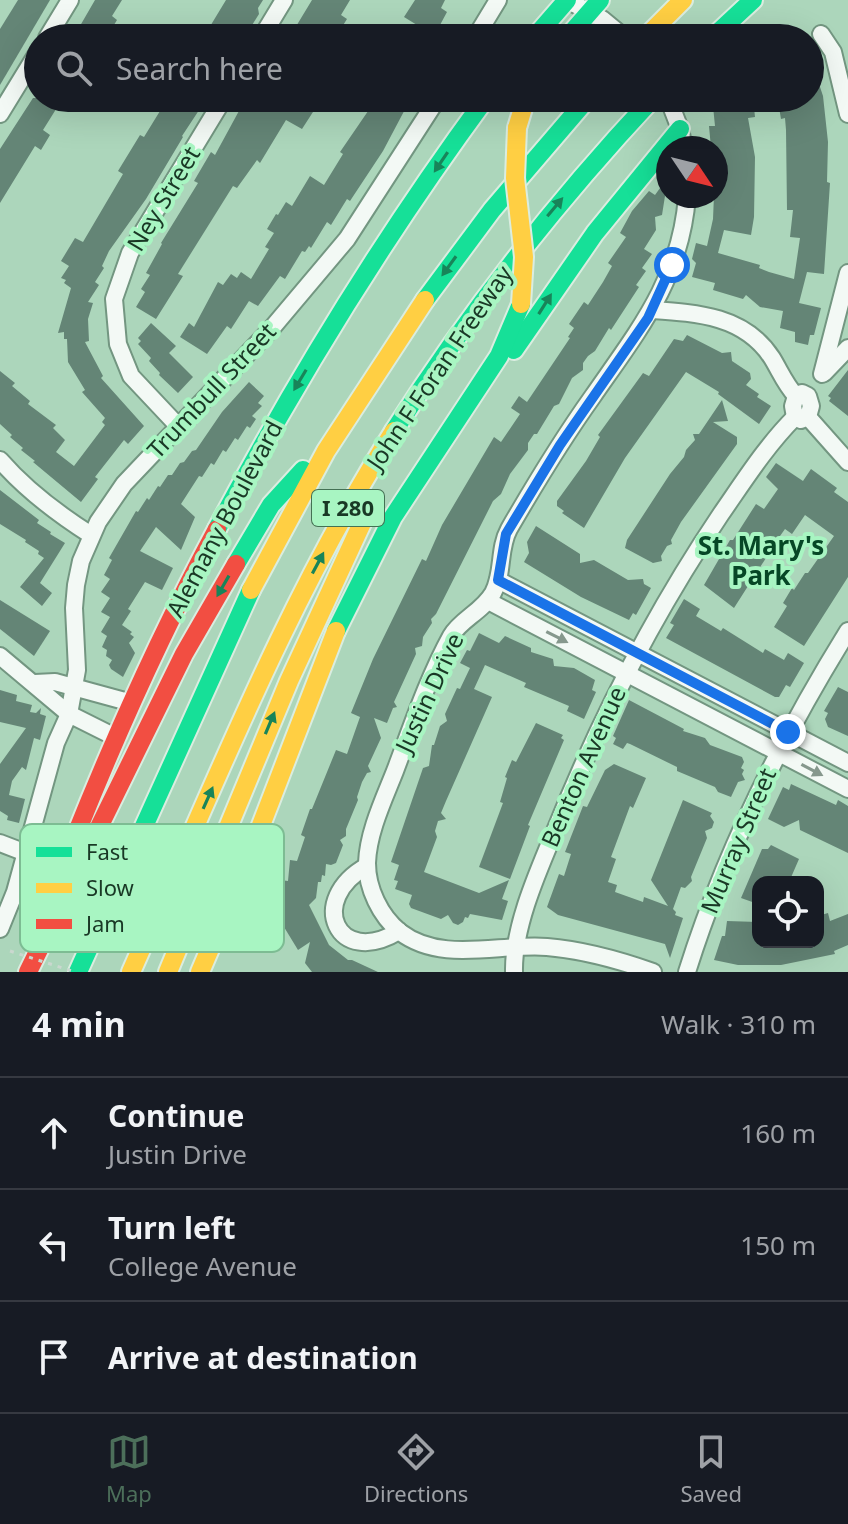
<!DOCTYPE html>
<meta charset="utf-8">
<style>
:root{--surface:#171b24;--page:#242831;--text:#f1f3f6;--muted:#9ea1a6;--line:#363941;--accent:#4c6f5a}
body{margin:0;font-family:"Noto Sans",sans-serif;background:var(--page);color:var(--text)}
.controls{position:absolute;right:24px;bottom:24px;display:grid;overflow:hidden;border-radius:16px;box-shadow:0 8px 32px #0002}
.controls button{width:72px;height:72px;display:grid;place-items:center;padding:0;border:0;border-bottom:2px solid var(--line);background:var(--surface);color:var(--text);font:40px sans-serif}
.compass{position:absolute;left:656px;top:136px;width:72px;height:72px;border-radius:50%;background:var(--surface);box-shadow:0 8px 32px #0002;rotate:125deg}
.stop{position:absolute;width:24px;height:24px;margin:-18px;border:6px solid #1a73e8;border-radius:50%;background:#fff}
.stop.end{background:#1a73e8;border-color:#fff;box-shadow:0 2px 8px #0008}
.list{margin:0;padding:0;list-style:none}
h2{display:flex;justify-content:space-between;align-items:center;height:104px;margin:0;padding:0 32px;font-size:34px}
h2 small{font-size:26px;font-weight:400;color:var(--muted)}
.list li{display:grid;grid-template-columns:52px 1fr auto;gap:24px;align-items:center;box-sizing:border-box;height:112px;padding:0 32px;border-top:2px solid var(--line)}
.list b{display:block;font-size:30px;white-space:nowrap}
.list p{margin:0;font-size:26px;white-space:nowrap;color:var(--muted)}
.list em{font-size:26px;font-style:normal;color:var(--muted)}
.icon{flex:none;width:44px;height:44px;fill:none;stroke:currentColor;stroke-width:2;stroke-linecap:round;stroke-linejoin:round}
.map{position:relative;flex:none;width:848px;height:972px;overflow:hidden}
.search{position:absolute;background:var(--surface);box-shadow:0 8px 32px #0002;left:24px;right:24px;top:24px;height:88px;display:flex;align-items:center;gap:20px;box-sizing:border-box;padding:0 28px;border-radius:44px;color:var(--muted);font-size:30px}
.sheet{height:440px;background:var(--surface)}
nav{display:flex;justify-content:space-around;align-items:center;box-sizing:border-box;height:112px;border-top:2px solid var(--line);background:var(--surface);font-size:22px;color:var(--muted)}
nav a{display:grid;justify-items:center;gap:4px}
nav .on{color:var(--accent)}
.map>svg:first-child{display:block}
</style>
<div class="map">
<svg width="848" height="972" viewBox="0 0 848 972">
<rect width="100%" height="100%" fill="#acd6bb"/>
<g fill="#648576">
<polygon points="18,0 50,0 0,85 0,29"/>
<polygon points="95,0 122,0 112,16 117,20 106,38 73,38"/>
<polygon points="226,0 263,0 258,8 259,14 244,38 203,38"/>
<polygon points="312,0 350,0 341,15 347,19 335,38 289,38"/>
<polygon points="415,0 445,0 441,8 447,12 433,38 417,38 411,34 417,25 404,17"/>
<polygon points="810,63 812,63 823,96 828,142 827,182 830,183 824,274 807,272 799,303 821,308 814,335 810,335 808,345 795,342 795,332 780,328 783,311 760,307 746,295 743,299 713,290 715,283 692,277 696,263 692,259 696,243 707,246 713,219 716,148 711,148 709,126 715,126 713,106 722,105 722,102 727,101 727,98 753,98 755,117 748,118 755,157 754,217 751,235 724,230 718,253 760,265 759,268 769,272 794,279 800,238 790,237 793,210 787,210 786,130 785,118 781,119 778,101 810,98"/>
<polygon points="33,98 63,98 43,130 50,135 41,150 35,146 0,203 0,149"/>
<polygon points="168,98 207,98 182,136 183,137 146,199 109,251 102,266 104,268 95,282 99,285 88,302 93,303 88,319 89,341 85,342 103,376 101,378 144,426 128,444 124,440 95,477 98,479 81,502 33,462 35,461 21,450 23,448 10,437 12,435 0,424 0,371 15,383 12,386 30,401 28,404 56,425 53,428 65,440 56,452 74,466 105,425 102,422 105,418 82,392 85,390 68,362 67,339 64,339 64,332 58,333 71,288 64,283 66,280 61,278 69,266 61,261 75,238 83,242 123,174 118,171 140,135 144,137"/>
<polygon points="246,98 322,98 302,129 286,120 260,163 257,160 237,188 233,186 178,274 183,276 156,319 136,307 145,292 141,289 150,275 146,273 162,244 161,243 198,183 194,181 211,152 215,155"/>
<polygon points="377,98 411,98 383,151 350,201 347,199 331,225 327,222 311,248 309,246 305,252 302,251 285,279 280,276 258,306 249,301 231,329 227,326 207,354 180,337 189,323 194,327 218,282 223,285 231,274 237,278 241,272 251,279 269,249 265,247 274,233 267,229 276,214 278,215 286,202 292,206 310,176 324,185 343,154 340,152"/>
<polygon points="668,177 662,215 655,217 656,230 644,249 652,254 642,268 646,271 636,285 639,287 611,330 609,328 595,351 588,356 583,363 583,370 572,378 559,404 554,406 537,434 534,434 528,443 528,450 510,474 501,494 493,501 436,614 431,619 432,623 423,637 422,646 415,648 416,654 394,702 397,707 393,708 387,723 374,718 381,738 368,766 371,772 367,773 362,782 357,797 358,800 346,829 346,836 340,840 343,845 336,863 331,865 326,864 325,876 322,875 321,882 318,882 316,898 309,905 329,945 348,960 352,960 378,972 312,972 305,963 310,942 298,950 284,927 284,897 270,895 272,879 288,881 290,860 297,861 305,837 301,835 310,809 312,809 336,750 347,754 360,717 351,713 373,659 422,559 426,561 442,525 494,437 501,442 520,414 511,408 519,396 527,402 570,338 568,337 574,328 569,324 584,302 588,305 603,282 612,266 608,263 626,237 620,233 632,211 649,191 655,195"/>
<polygon points="151,323 176,346 169,353 193,377 178,393 159,375 160,373 149,361 151,358 138,344 141,341 138,338"/>
<polygon points="687,335 722,353 731,352 732,361 750,373 751,379 746,385 759,394 757,397 771,406 759,424 718,394 719,392 686,372 625,458 584,528 562,513 564,511 557,506 557,501 586,461 600,437 598,435 643,373 649,376 674,339 683,341"/>
<polygon points="848,370 848,416 829,401 831,398 828,396"/>
<polygon points="249,382 264,396 258,403 262,406 252,416 256,419 250,428 247,426 238,440 235,438 226,452 223,450 214,465 211,463 202,477 199,476 181,504 195,517 181,550 156,527 140,551 173,568 162,590 145,582 128,609 131,611 122,625 132,632 130,634 134,637 129,643 135,653 123,677 111,669 109,665 112,660 106,656 107,650 102,647 107,636 101,632 110,617 101,612 110,598 101,592 110,579 104,575 112,560 109,558 136,511 138,512 147,498 149,500 158,486 160,487 168,475 172,475 180,463 184,462 192,451 196,450 222,412"/>
<polygon points="722,400 728,421 713,422 737,437 737,444 681,522 671,540 672,544 667,546 661,556 662,561 653,563 625,548 627,540 670,474 684,457 686,450 695,440 693,434 699,434"/>
<polygon points="776,463 803,481 811,469 837,488 834,492 848,502 848,577 804,646 774,627 787,606 783,603 792,588 794,590 805,573 808,573 834,536 805,515 792,534 785,529 780,536 734,608 704,585 730,540 733,540 756,504 764,509 778,489 766,477"/>
<polygon points="0,490 39,520 37,523 51,532 50,534 65,543 40,583 52,593 42,606 20,587 44,558 38,554 39,551 25,542 26,540 0,524"/>
<polygon points="536,526 580,554 580,563 594,560 628,580 643,579 644,584 651,588 636,615 633,613 629,620 581,597 524,562 529,553 527,542"/>
<polygon points="684,599 700,609 696,616 721,631 723,628 763,653 765,649 784,660 788,653 804,663 790,687 786,685 779,697 775,697 666,638 674,625 670,623"/>
<polygon points="0,600 50,631 34,656 0,629"/>
<polygon points="479,633 499,643 505,636 531,648 531,652 553,659 554,666 574,668 595,680 592,690 596,692 584,719 567,711 569,706 524,687 526,683 485,665 474,689 492,697 446,801 441,813 446,819 438,821 435,831 437,837 424,872 479,893 509,880 502,899 508,901 502,920 470,914 468,918 465,917 463,922 458,925 453,923 448,915 441,919 411,908 409,904 412,895 395,889 398,881 394,880 399,865 391,862 423,768 429,766 432,745 434,745 440,726 447,721 445,714 457,688 460,689 470,668 460,663 467,650 470,651"/>
<polygon points="838,687 848,692 848,736 828,727 825,719 828,713 824,711"/>
<polygon points="0,690 17,695 16,701 32,705 30,712 36,713 41,708 40,714 46,716 40,740 34,738 26,770 22,767 12,781 9,795 25,799 19,823 7,820 8,816 0,811 0,764 26,728 0,722"/>
<polygon points="629,700 684,729 683,731 705,738 710,745 742,757 744,762 741,768 744,770 742,774 745,780 738,782 731,797 718,792 715,787 677,771 677,767 630,744 627,743 623,749 613,744 616,738 613,736"/>
<polygon points="536,723 563,735 561,738 564,740 528,825 530,826 510,879 479,867 503,803 500,802 507,778 505,777 512,760 516,762"/>
<polygon points="614,764 646,778 633,808 630,806 611,857 616,859 608,882 617,885 615,892 643,902 644,897 668,906 651,880 683,800 712,813 710,816 714,822 712,828 705,831 707,838 691,877 692,881 685,888 681,887 673,909 676,912 675,915 683,918 670,958 665,944 558,915 547,907 559,874 564,876 571,854 565,852 583,806 587,807 605,770"/>
<polygon points="791,784 836,805 838,800 848,806 848,853 800,830 799,820 784,827 768,819 783,787 789,790"/>
<polygon points="771,845 799,859 789,882 758,882 758,904 741,898 762,849 768,849"/>
<polygon points="828,913 830,921 848,914 848,945 834,951 835,954 781,965 738,965 714,960 722,936 725,936 727,921 758,922 758,942 818,942 818,916"/>
</g>
<g fill="none" stroke-linecap="round" stroke-linejoin="round">
<defs>
<g id="street">
<polyline points="567,0 602,19 625,38"/>
<polyline points="821,34 833,52 848,114"/>
<polyline points="47,38 70,0"/>
<polyline points="261,38 284,0"/>
<polyline points="475,38 498,0"/>
<polyline points="668,98 680,129 684,148"/>
<polyline points="0,114 38,52"/>
<path d="M652,310C698,313 745,316 772,358C780,371 785,384 796,396"/>
<polyline points="824,373 848,348"/>
<polyline points="822,374 848,273"/>
<polygon points="802,393 808,396 811,406 808,417 801,420 795,417 793,406 796,396"/>
<polyline points="808,417 848,462"/>
<polyline points="179,427 131,376 118,344 114,299 130,253 224,98"/>
<path d="M0,460C26,490 58,514 91,535"/>
<polyline points="498,580 848,763"/>
<polyline points="488,601 848,789"/>
<polyline points="0,656 69,714 117,738"/>
<polyline points="35,683 55,682 132,703"/>
<polyline points="0,843 26,853"/>
<path d="M367,866C306,900 337,969 399,931"/>
<polyline points="0,929 15,892 56,743 69,714 77,670 74,608 76,585 81,561 98,522 124,484 272,328 347,239 438,98"/>
<path d="M514,972C513,926 539,869 557,826C601,717 655,612 721,514C744,481 766,446 795,417"/>
<path d="M653,972C619,960 584,950 547,947C499,943 442,964 400,932C380,916 367,888 367,863C368,832 384,799 395,771C412,726 428,678 451,636C461,619 482,612 493,593C504,573 498,549 509,529C535,484 563,438 593,396C638,331 681,279 687,196"/>
<path d="M687,972C725,851 781,739 848,631"/>
</g>
<g id="fast">
<polyline points="534,38 567,0"/>
<polyline points="567,38 600,0"/>
<polyline points="712,38 753,0"/>
<polyline points="425,300 492,210 588,98"/>
<polyline points="514,350 595,233 680,129"/>
<path d="M394,431C470,311 556,202 653,98"/>
<path d="M217,529C296,380 386,234 486,98"/>
<polyline points="236,564 271,505 303,470"/>
<polyline points="336,631 393,517 499,356 521,304"/>
<polyline points="78,972 251,590"/>
</g>
<g id="slow">
<polyline points="645,38 683,0"/>
<polyline points="517,128 526,98"/>
<polyline points="251,590 326,451 425,300"/>
<path d="M131,972C213,789 286,601 394,431"/>
<polyline points="168,972 289,681 368,510"/>
<polyline points="200,972 243,872 336,631"/>
</g>
<g id="jam">
<path d="M47,909C96,779 151,652 217,529"/>
<polyline points="28,972 184,654 236,564"/>
</g>
</defs>
<use href="#street" stroke="#739681" stroke-width="20"/>
<use href="#fast" stroke="#daede0" stroke-width="22"/>
<use href="#slow" stroke="#daede0" stroke-width="22"/>
<use href="#jam" stroke="#daede0" stroke-width="22"/>
<use href="#street" stroke="#f3f9f5" stroke-width="16"/>
<use href="#fast" stroke="#16e098" stroke-width="18"/>
<use href="#slow" stroke="#ffcf43" stroke-width="18"/>
<use href="#jam" stroke="#f24e42" stroke-width="18"/>
<defs>
<polyline id="slow-bridge" points="517,128 515,178 524,257 521,304"/>
</defs>
<use href="#slow-bridge" stroke="#daede0" stroke-width="22" stroke-linecap="butt"/>
<polyline stroke="#cad8cf" stroke-width="3" stroke-dasharray="4 6" stroke-linecap="butt" points="10,951 75,972"/>
<use href="#slow-bridge" stroke="#ffcf43" stroke-width="18"/>
</g>
<defs><path id="oneway-solid" d="M-6-.8H1V-3.2L6.5 0L1 3.2V.8H-6Z" transform="scale(2)"/></defs>
<g fill="#188459">
<use href="#oneway-solid" transform="translate(441 162) rotate(124)"/>
<use href="#oneway-solid" transform="translate(555 207) rotate(-50)"/>
<use href="#oneway-solid" transform="translate(449 266) rotate(126)"/>
<use href="#oneway-solid" transform="translate(545 304) rotate(-58)"/>
<use href="#oneway-solid" transform="translate(300 380) rotate(121)"/>
<use href="#oneway-solid" transform="translate(318 563) rotate(-62)"/>
<use href="#oneway-solid" transform="translate(223 586) rotate(120)"/>
<use href="#oneway-solid" transform="translate(270 723) rotate(-67)"/>
<use href="#oneway-solid" transform="translate(208 798) rotate(-66)"/>
</g>
<g fill="#86988d">
<use href="#oneway-solid" transform="translate(557 637) rotate(27)"/>
<use href="#oneway-solid" transform="translate(812 770) rotate(28)"/>
</g>
<g fill="none" stroke-linecap="round" stroke-linejoin="round">
<polyline stroke="#1a73e8" stroke-width="10" points="672,265 648,318 560,445 506,534 498,580 788,732"/>
</g>
<g text-anchor="middle" stroke-width="8" stroke-linejoin="round" paint-order="stroke">
<rect fill="#a8f5c2" stroke="#447154" stroke-width="2" x="312" y="490" width="72" height="36" rx="6"/>
<g font-size="22" font-weight="bold" fill="#193825">
<text x="348" y="516">I 280</text>
</g>
<g font-size="24" fill="#193825" stroke="#a8f5c2">
<text transform="translate(164 199) rotate(-59)" y="8">Ney Street</text>
<text transform="translate(440 368) rotate(-56)" y="8">John F Foran Freeway</text>
<text transform="translate(212 391) rotate(-47)" y="8">Trumbull Street</text>
<text transform="translate(225 519) rotate(-62)" y="8">Alemany Boulevard</text>
<text transform="translate(430 693) rotate(-65)" y="8">Justin Drive</text>
<text transform="translate(584 767) rotate(-66)" y="8">Benton Avenue</text>
<text transform="translate(739 841) rotate(-67)" y="8">Murray Street</text>
</g>
<g font-size="26" font-weight="bold" fill="#064726" stroke="#a8f5c2">
<text x="761" y="555">St. Mary's<tspan x="761" dy="30">Park</tspan></text>
</g>
</g>
<rect x="20" y="824" width="264" height="128" rx="12" fill="#a8f5c2" stroke="#7dbc93" stroke-width="2"/>
<rect x="36" y="847" width="36" height="10" fill="#16e098"/>
<rect x="36" y="883" width="36" height="10" fill="#ffcf43"/>
<rect x="36" y="919" width="36" height="10" fill="#f24e42"/>
<g font-size="22" fill="#193825">
<text x="86" y="860">Fast</text>
<text x="86" y="896">Slow</text>
<text x="86" y="932">Jam</text>
</g>
</svg>
<div class="controls">
<button><svg class="icon" aria-label="locate" viewBox="0 0 24 24"><circle cx="12" cy="12" r="6"/><path d="M12 2v4M12 18v4M2 12h4M18 12h4"/></svg></button>
</div>
<svg class="compass" viewBox="-18 -18 36 36"><path d="M0-13l5 13h-10z" fill="#e53935"/><path d="M0 13l5-13h-10z" fill="#9ea1a6"/></svg>
<div class="stop" style="left:672px;top:265px"></div>
<div class="stop end" style="left:788px;top:732px"></div>
<div class="search"><svg class="icon" aria-label="search" viewBox="0 0 24 24"><circle cx="10" cy="10" r="6"/><path d="M15 15l6 6"/></svg>Search here</div>
</div>
<section class="sheet">
<h2>4 min<small>Walk · 310 m</small></h2>
<ul class="list">
<li><svg class="icon" aria-label="ahead" viewBox="0 0 24 24"><path d="M12 20V5M6 11l6-6 6 6"/></svg><div><b>Continue</b><p>Justin Drive</p></div><em>160 m</em></li>
<li><svg class="icon" aria-label="left" viewBox="0 0 24 24"><path d="M17 20v-9H6M10 6l-5 5 5 5"/></svg><div><b>Turn left</b><p>College Avenue</p></div><em>150 m</em></li>
<li><svg class="icon" aria-label="arrive" viewBox="0 0 24 24"><path d="M6 21V4h12l-3 4 3 4H6"/></svg><div><b>Arrive at destination</b></div></li>
</ul>
</section>
<nav>
<a class="on"><svg class="icon" aria-label="map" viewBox="0 0 24 24"><path d="M3 6l6-2 6 2 6-2v14l-6 2-6-2-6 2zM9 4v14M15 6v14"/></svg>Map</a>
<a><svg class="icon" aria-label="directions" viewBox="0 0 24 24"><path d="M12 3l9 9-9 9-9-9zM9 14v-3h6M13 9l2 2-2 2"/></svg>Directions</a>
<a><svg class="icon" aria-label="saved" viewBox="0 0 24 24"><path d="M7 4h10v16l-5-4-5 4z"/></svg>Saved</a>
</nav>
